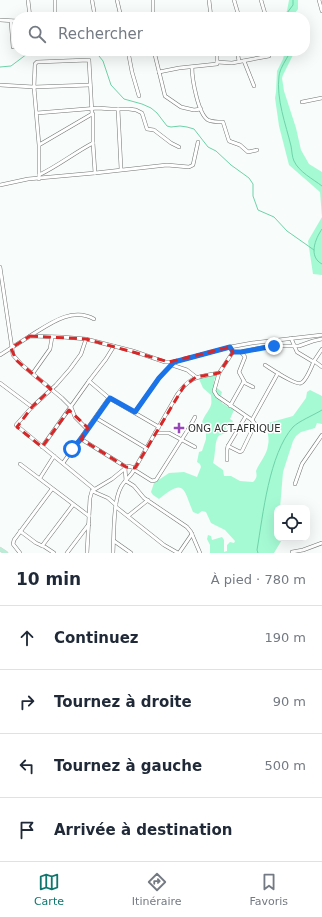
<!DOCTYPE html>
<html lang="fr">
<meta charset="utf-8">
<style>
:root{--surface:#fff;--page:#f2f2f3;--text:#1f2937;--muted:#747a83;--line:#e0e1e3;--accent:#0f766e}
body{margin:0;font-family:"DejaVu Sans",sans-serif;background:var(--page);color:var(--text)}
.controls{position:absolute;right:12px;bottom:12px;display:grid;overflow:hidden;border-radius:8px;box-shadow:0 4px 16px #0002}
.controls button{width:36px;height:36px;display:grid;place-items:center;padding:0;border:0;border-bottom:1px solid var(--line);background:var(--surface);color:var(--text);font:20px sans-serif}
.stop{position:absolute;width:12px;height:12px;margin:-9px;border:3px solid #1a73e8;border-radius:50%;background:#fff}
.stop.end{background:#1a73e8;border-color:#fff;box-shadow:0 1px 4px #0008}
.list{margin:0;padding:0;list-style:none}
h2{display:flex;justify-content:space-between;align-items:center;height:52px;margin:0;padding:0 16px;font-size:17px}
h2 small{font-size:13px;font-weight:400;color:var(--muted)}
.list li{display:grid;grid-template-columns:26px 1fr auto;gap:12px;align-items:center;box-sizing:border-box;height:64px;padding:0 16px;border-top:1px solid var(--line)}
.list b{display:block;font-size:15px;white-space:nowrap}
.list em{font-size:13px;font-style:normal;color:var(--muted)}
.icon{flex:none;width:22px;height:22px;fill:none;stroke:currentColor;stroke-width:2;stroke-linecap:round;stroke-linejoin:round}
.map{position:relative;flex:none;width:322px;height:553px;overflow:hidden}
.search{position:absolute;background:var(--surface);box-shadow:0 4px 16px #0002;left:12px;right:12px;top:12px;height:44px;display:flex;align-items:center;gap:10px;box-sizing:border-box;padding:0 14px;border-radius:16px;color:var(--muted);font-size:15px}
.sheet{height:308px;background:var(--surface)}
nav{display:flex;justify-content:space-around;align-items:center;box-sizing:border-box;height:56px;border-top:1px solid var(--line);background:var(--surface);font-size:11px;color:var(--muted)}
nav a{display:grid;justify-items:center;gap:2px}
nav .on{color:var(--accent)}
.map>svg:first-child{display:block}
</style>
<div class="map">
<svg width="322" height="553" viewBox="0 0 322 553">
<rect width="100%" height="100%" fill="#f8fcfa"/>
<g fill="#a5fad4">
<polygon points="289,0 298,0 298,9 292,17 282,17 287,11"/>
<polygon points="285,51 295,51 283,75 282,78 284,91 296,128 301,150 309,164 322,172 322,275 313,274 308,241 322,217 320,192 289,165 279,126 275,98 276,92 277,71 283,59"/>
<path d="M217,375L214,380L216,387L222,392L220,398L222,403L234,410L230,419L233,421L232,423L229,422L225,428L229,430L226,433C224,434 222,434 220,435C214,438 216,456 213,463L223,470L224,476H231L240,481L253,482C257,478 257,476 256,471C259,463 267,455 268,445C270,438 266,431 268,423L293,416L306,398L307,392L310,390L322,396V424L317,423L315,428L301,432L296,436L293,441L283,472L280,508H277V538H283L274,553H210V545L207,539L208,535L211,536L212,540L222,537L224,540V552L227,551V545L230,542L234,543L235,541L225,530L211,523L206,512L202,511L198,514L193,512C183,488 185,478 159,499L153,495L151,492L154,483L169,473L184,472L197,477L201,467L200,464L197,462L199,452L202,451L206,439V430L202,426C201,418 209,412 211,405C212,402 211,398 211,395L203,388L199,379Z"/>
</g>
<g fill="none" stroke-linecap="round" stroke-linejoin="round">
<g stroke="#6dd3a9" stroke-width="1">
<polyline points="284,17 293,5 293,0"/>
<polyline points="95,51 103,61 111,85 124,99 142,104 151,108 157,113 167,126 171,127 180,126 187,127 194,129 208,147 216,151 231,165 249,178 253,184 253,196 258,210 274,217 287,231 314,250"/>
<path d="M286,51L288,56C284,63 280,69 279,76C276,99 286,125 291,146C292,151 292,157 294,161C299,172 313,179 322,186"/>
<polyline points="0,67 11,66 31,51"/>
<path d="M322,229C315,239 308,257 322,264"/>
<path d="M258,553L257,550C263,515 269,454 293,427C299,421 314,415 322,410"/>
</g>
<defs>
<g id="minor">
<polyline points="28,0 30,17"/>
<polyline points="55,0 55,17"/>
<polyline points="92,0 95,17"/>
<polyline points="117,0 121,17"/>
<polyline points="153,0 153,17"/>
<polyline points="209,0 211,17"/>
<polyline points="234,0 239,17"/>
<polyline points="261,0 266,17"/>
<polyline points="319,0 322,11"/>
<polyline points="80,17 94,16"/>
<polyline points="179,17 189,15 191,17"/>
<polyline points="0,20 17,21"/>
<polyline points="11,21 13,47"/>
<polyline points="128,51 132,72 139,96"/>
<polyline points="154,51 165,96 181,107 194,110 201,109"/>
<polyline points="237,51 239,61"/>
<polyline points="244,61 254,86"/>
<polyline points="217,62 232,63 269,56"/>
<path d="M192,67C192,79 198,114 208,120C212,122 219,122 223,122L229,141L240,145L248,152L257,150"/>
<polyline points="159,72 179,68 217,64 217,51"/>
<polyline points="0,85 34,87 90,85"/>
<polyline points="302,102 322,98"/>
<polyline points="118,109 121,169"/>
<polyline points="37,113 98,108 111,109 129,109 136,110 142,113 147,129 154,130 171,143 179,147"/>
<polyline points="95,173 167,165 189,167 193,165 198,142"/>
<path d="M39,175C58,166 74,153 93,143V114"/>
<polyline points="39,179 39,145 34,87 35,64 37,62 89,60 92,114 39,145"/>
<polyline points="0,185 28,179 95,173 93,143"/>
<polyline points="0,267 13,355 22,365 62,398 71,407 75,417 87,429"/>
<path d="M30,336C48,325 72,306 94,319"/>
<polyline points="291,338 297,352 312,361 314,361 322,349"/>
<polyline points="86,339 81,354 70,369 56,385 32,407 16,425 94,489"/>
<polyline points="241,352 245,357 239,372 245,383 253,387"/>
<polyline points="0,355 30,336 62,337 86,339 133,351 165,362 174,362 230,347 252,343 322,335"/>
<polyline points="172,365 187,370 196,377"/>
<path d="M265,365C270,368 296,386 301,383C306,381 312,366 314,361L322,367"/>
<polyline points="33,373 50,349 52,337"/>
<polyline points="219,373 214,391 217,396 252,420 255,424 242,451 240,452 228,446 246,416"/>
<polyline points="89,381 109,398 159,427"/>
<polyline points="0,383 32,407"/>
<polyline points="230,406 244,381"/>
<polyline points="135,412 159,378 174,362"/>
<polyline points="96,418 146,448"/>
<polyline points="252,420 278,373"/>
<polyline points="155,433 169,433 195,447"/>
<polyline points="81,439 126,467"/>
<polyline points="42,447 89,381 106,359 114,346"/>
<polyline points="227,460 227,450 228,446"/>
<polyline points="63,463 109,398"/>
<polyline points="20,464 89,516"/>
<polyline points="125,468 126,481"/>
<path d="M135,468L177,395C190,376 198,377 219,373L233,352H241L270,346H299L313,341L322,339"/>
<polyline points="40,478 54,456"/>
<polyline points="126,481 134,486 144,498 187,527 191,532 200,553"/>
<polyline points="295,484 302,464 322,435"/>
<polyline points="92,491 108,498 116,505"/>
<polyline points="116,507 164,545 178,553"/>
<polyline points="128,516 148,500"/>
<polyline points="20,531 36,543 45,547 54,553"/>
<polyline points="114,541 131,553"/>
<polyline points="42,546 73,505"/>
<polyline points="292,552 303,550 322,543"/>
<polyline points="20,553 13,544 14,540 52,489"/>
<polyline points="67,553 89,524"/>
<polyline points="87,553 90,498 92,491 112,479 128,466 135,468 134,470 136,471 152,481 156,480 189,428 195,417"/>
<path d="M113,553C114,536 113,501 121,487C124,481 131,476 134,470"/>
<polyline points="179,553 192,534"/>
</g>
<polyline id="major" points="0,549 6,553"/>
</defs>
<use href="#minor" stroke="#707472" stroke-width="4"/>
<use href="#major" stroke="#d5d6d5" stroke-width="4.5"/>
<use href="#minor" stroke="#fff" stroke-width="3"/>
<use href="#major" stroke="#baecd6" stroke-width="3.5"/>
</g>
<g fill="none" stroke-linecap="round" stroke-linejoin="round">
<polyline stroke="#1a73e8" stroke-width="5" points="72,449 81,439 110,398 135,412 159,378 174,362 230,347 233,352 241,352 274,346"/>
</g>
<path fill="none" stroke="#d62828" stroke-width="3" stroke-dasharray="8 5" stroke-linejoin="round" d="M30,336L86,339L169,362L230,347L233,352L219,373L196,377L184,386L135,468L126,467L81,439L88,428L69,410L42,447L17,427L32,407L51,389L16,360L11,348Z"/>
<path fill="#9748b8" stroke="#fff" stroke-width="1.5" d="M177 422h4v4h4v4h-4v4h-4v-4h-4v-4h4z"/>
<g text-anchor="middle" stroke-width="3" stroke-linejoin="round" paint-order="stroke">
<g font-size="10" fill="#2e302f" stroke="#fff" text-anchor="start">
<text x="188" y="432">ONG ACT-AFRIQUE</text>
</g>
</g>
</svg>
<div class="controls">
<button><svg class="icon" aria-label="locate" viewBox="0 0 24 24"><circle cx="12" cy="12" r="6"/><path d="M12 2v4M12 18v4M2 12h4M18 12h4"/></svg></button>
</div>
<div class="stop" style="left:72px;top:449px"></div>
<div class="stop end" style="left:274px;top:346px"></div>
<div class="search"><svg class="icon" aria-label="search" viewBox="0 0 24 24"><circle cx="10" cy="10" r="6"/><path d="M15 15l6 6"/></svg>Rechercher</div>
</div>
<section class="sheet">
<h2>10 min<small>À pied · 780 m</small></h2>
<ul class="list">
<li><svg class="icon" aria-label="ahead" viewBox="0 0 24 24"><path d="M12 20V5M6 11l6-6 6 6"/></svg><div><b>Continuez</b></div><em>190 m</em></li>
<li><svg class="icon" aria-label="right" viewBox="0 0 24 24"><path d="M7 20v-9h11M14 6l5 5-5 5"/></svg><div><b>Tournez à droite</b></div><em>90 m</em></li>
<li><svg class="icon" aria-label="left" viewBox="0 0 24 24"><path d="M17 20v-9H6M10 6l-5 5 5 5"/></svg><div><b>Tournez à gauche</b></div><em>500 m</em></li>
<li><svg class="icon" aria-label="arrive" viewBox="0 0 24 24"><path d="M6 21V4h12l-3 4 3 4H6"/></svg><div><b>Arrivée à destination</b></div></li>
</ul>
</section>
<nav>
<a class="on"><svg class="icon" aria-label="map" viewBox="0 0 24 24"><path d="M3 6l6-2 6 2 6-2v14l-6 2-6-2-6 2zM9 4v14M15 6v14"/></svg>Carte</a>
<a><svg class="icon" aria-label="directions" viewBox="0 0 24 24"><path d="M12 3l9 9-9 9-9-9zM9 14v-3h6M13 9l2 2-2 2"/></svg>Itinéraire</a>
<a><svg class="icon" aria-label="saved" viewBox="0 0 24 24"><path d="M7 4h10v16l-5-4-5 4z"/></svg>Favoris</a>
</nav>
